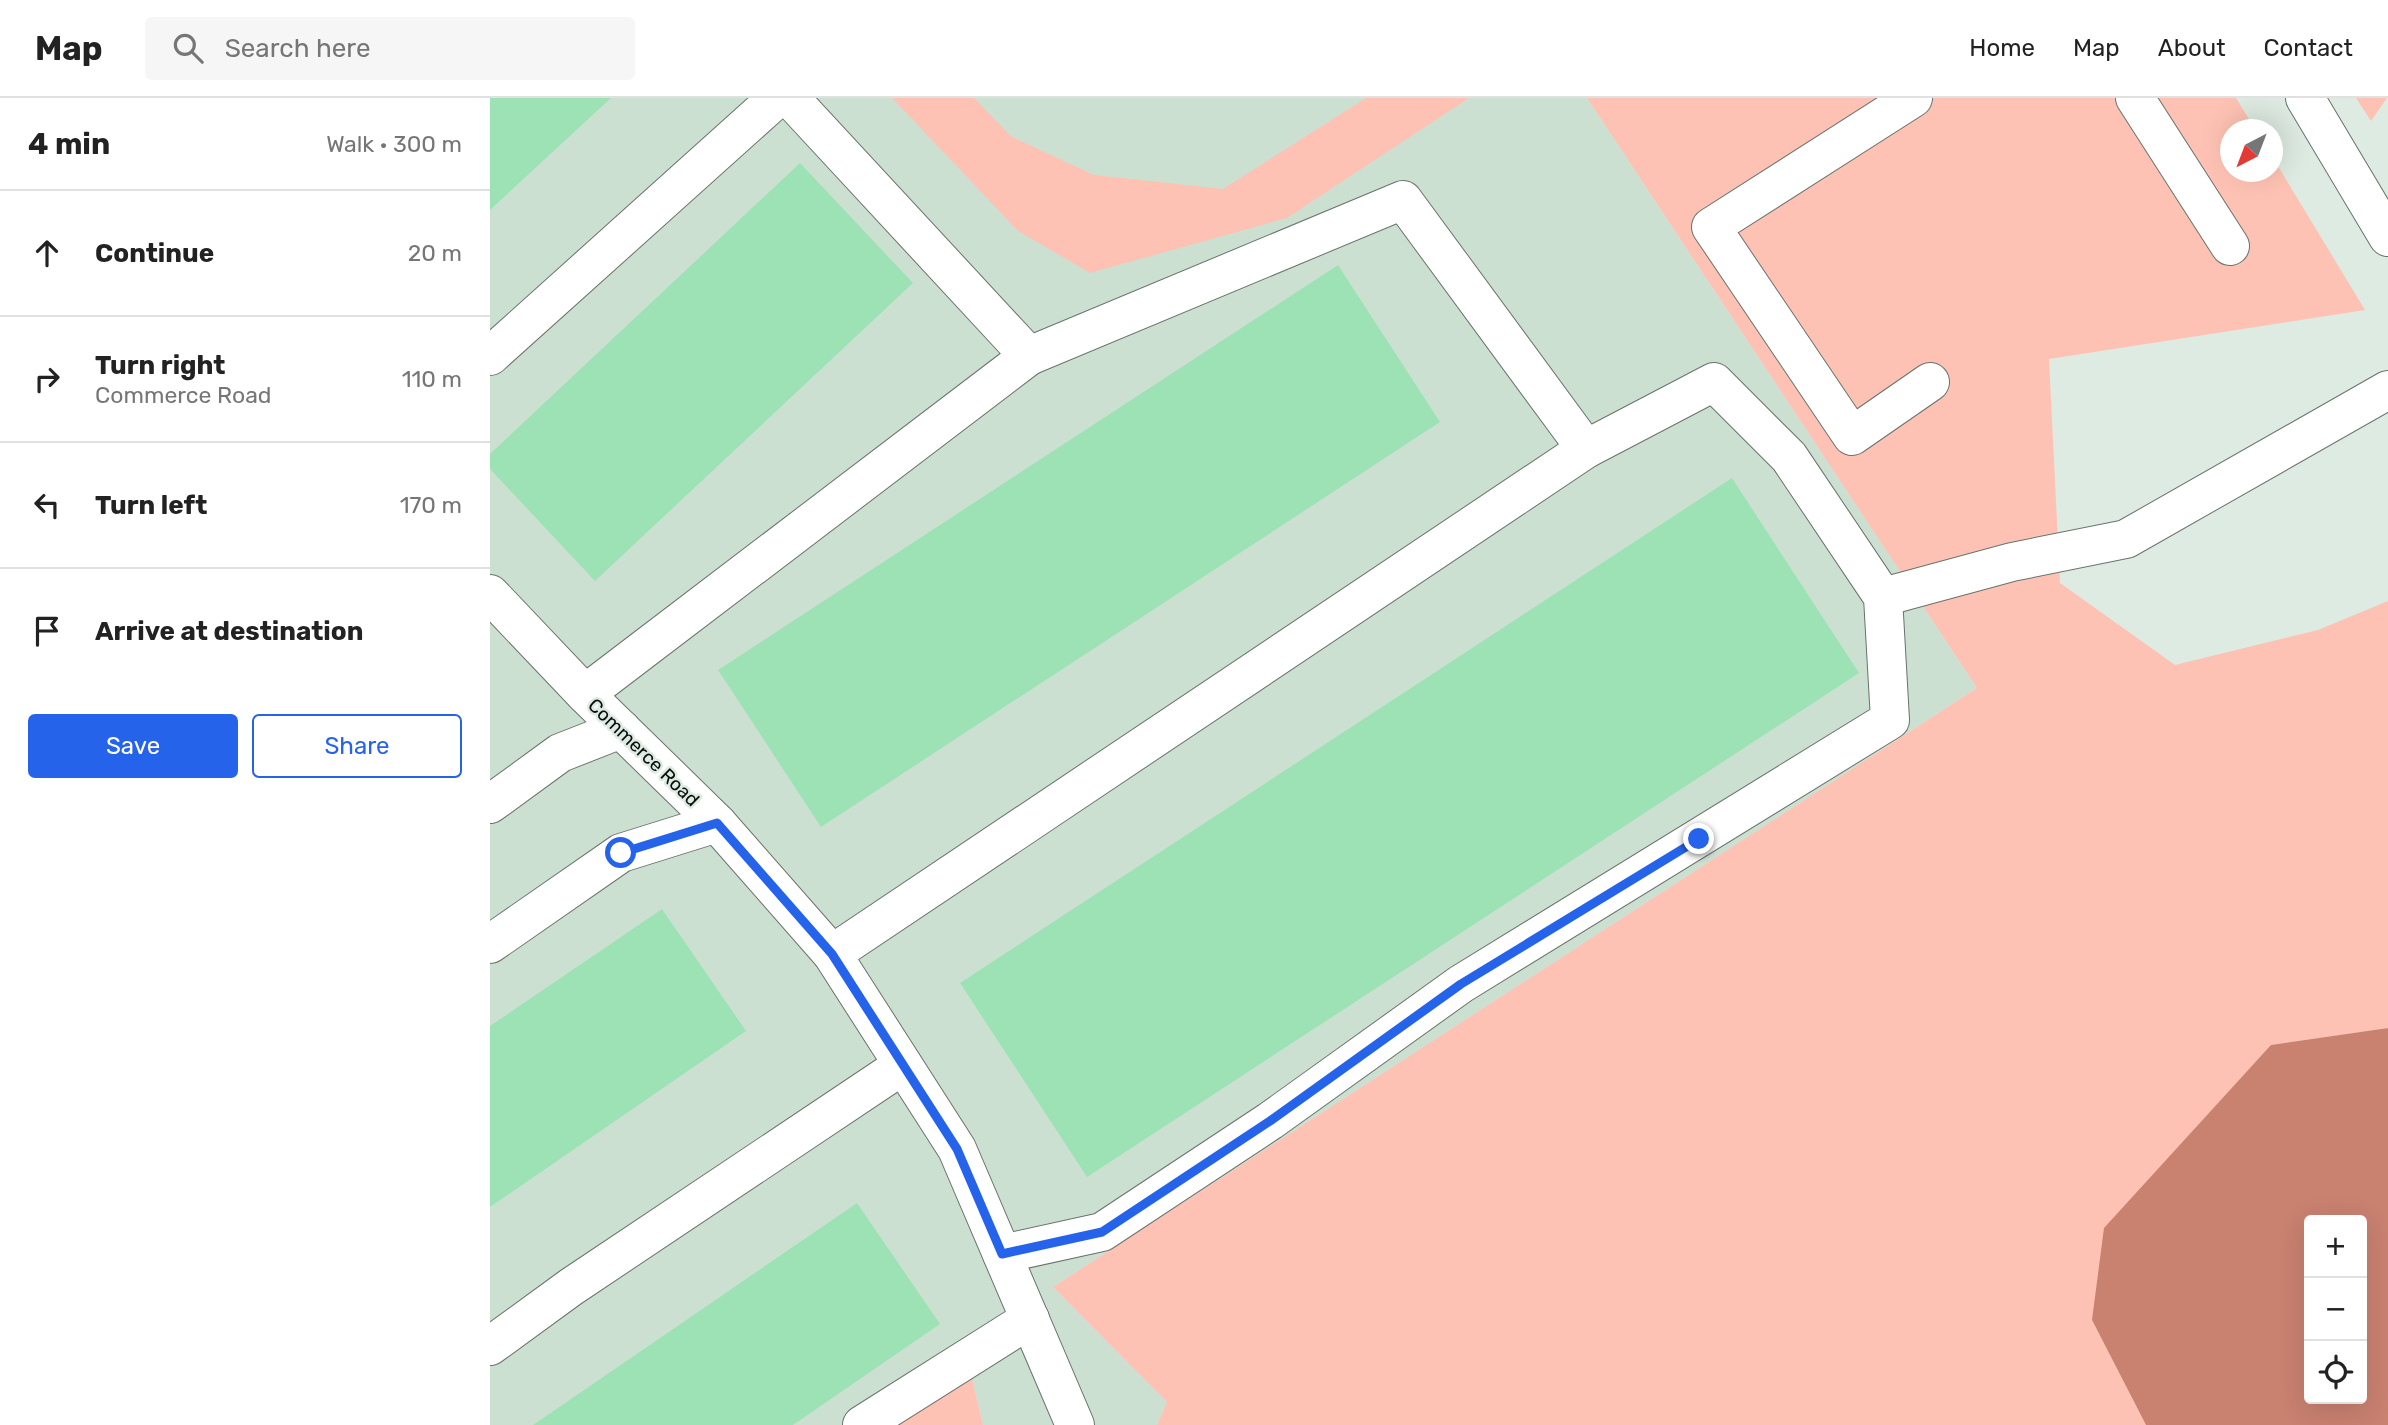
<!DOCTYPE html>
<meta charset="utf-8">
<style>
:root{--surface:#fff;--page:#f6f6f6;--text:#222;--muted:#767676;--line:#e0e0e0;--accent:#2563eb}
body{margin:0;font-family:Rubik,sans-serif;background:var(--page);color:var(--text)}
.controls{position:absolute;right:21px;bottom:21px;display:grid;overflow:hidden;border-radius:7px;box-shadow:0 7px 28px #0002}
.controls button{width:63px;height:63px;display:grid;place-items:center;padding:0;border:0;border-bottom:2px solid var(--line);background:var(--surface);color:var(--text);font:35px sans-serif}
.compass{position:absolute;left:1730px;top:21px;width:63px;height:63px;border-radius:50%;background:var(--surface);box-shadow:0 7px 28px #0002;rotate:222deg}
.stop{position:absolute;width:21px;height:21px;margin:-16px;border:5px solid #2563eb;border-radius:50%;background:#fff}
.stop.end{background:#2563eb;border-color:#fff;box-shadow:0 2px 7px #0008}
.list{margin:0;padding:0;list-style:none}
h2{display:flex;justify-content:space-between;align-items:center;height:91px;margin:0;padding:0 28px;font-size:30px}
h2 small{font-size:23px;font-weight:400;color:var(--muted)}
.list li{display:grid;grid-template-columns:46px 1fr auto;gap:21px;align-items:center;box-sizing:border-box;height:126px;padding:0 28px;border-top:2px solid var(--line)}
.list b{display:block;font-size:26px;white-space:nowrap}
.list p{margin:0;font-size:23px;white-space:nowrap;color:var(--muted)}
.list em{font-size:23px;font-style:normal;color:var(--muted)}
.actions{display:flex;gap:14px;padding:21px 28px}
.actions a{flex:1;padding:16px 0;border:2px solid var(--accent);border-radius:7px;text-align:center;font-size:24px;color:var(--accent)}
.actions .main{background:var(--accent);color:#fff}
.icon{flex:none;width:38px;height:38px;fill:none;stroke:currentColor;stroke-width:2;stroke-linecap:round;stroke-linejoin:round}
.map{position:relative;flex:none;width:1898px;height:1327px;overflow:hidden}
header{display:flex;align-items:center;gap:42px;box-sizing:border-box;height:98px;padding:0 35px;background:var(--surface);border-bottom:2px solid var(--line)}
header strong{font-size:33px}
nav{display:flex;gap:38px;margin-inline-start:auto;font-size:24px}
.search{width:490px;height:63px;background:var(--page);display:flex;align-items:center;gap:18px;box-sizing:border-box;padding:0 24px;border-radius:7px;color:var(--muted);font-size:26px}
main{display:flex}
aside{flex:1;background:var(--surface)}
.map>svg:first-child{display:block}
</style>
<header>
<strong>Map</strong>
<div class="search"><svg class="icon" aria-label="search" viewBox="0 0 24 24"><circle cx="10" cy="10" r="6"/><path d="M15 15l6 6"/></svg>Search here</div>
<nav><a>Home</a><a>Map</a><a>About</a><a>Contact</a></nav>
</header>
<main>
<aside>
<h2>4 min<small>Walk · 300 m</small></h2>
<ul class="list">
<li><svg class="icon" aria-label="ahead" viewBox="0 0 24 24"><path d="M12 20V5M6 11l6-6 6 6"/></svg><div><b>Continue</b></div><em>20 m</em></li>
<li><svg class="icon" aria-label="right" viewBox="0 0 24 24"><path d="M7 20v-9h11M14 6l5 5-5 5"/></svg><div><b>Turn right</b><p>Commerce Road</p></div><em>110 m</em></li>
<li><svg class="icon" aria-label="left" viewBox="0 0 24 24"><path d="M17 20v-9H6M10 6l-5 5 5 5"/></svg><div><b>Turn left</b></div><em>170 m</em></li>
<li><svg class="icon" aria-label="arrive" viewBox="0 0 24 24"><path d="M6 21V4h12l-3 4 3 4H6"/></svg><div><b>Arrive at destination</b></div></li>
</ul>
<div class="actions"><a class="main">Save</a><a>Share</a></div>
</aside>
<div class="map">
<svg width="1898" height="1327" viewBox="0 0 1898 1327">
<rect width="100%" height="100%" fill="#deebe2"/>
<polygon fill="#cce0d2" points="0,0 1097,0 1487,590 563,1189 677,1304 667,1327 493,1327 479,1268 394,1327 0,1327"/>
<g fill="#fdc2b3">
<polygon points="402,0 484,0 522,39 604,77 733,91 876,0 979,0 797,120 600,175 528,133"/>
<polygon points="1097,0 1746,0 1765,31 1741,32 1741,74 1783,74 1783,60 1875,212 1559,261 1570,485 1685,567 1828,532 1898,503 1898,930 1781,947 1602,1222 1656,1327 667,1327 677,1304 563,1189 1487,590"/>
<polygon points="1866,0 1897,0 1881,23"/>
<polygon points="479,1268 493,1327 394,1327"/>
</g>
<path fill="#c98170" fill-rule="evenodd" d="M1898,930V1327H1656L1602,1222L1614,1130L1781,947ZM1819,1122H1872V1301H1819Z"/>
<g fill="#9de2b5">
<polygon points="0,0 121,0 0,112"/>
<polygon points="310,65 423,185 105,483 0,371 0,356"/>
<polygon points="848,167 950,324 331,729 228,572"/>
<polygon points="1242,380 1369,575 597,1079 470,885"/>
<polygon points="172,811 256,933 0,1109 0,928"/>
<polygon points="367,1105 450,1226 303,1327 43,1327"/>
</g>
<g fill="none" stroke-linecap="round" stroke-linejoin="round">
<defs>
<g id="minor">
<polyline points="1423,0 1221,129 1362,338 1440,284"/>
<polyline points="1645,0 1740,148"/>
<polyline points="1815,0 1898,139"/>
<polyline points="0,258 287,0"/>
<polyline points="0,496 95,596 227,725 342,856 467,1051 585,1327"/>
<polyline points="1393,499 1522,464 1636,441 1898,292"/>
<polyline points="95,596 539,258 300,0"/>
<polyline points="0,706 70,655 131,631"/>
<polyline points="0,846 131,755 227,725"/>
<polyline points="342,856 1096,351 913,102 539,258"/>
<polyline points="512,1156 612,1134 780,1023 971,886 1400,622 1393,499 1299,359 1224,284 1096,351"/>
<polyline points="0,1248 81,1189 413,967"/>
<polyline points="372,1327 540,1221"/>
</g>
</defs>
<use href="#minor" stroke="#69736c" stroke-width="40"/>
<use href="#minor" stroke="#fff" stroke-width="38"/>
</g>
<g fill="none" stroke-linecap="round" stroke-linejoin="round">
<polyline stroke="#2563eb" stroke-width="9" points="131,755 227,725 342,856 467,1051 512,1156 612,1134 780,1023 971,886 1209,741"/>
</g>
<g text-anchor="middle" stroke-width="5" stroke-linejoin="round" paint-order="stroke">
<g font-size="19" fill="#0b0f0d" stroke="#deebe2">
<text transform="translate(154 654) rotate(44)" y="7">Commerce Road</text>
</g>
</g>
</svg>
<div class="controls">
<button>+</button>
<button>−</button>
<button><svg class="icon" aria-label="locate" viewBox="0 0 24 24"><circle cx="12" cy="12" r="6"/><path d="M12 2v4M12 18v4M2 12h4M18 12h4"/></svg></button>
</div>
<svg class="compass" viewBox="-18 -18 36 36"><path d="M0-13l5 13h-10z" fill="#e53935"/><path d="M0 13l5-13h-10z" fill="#767676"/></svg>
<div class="stop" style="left:131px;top:755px"></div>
<div class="stop end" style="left:1209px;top:741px"></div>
</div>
</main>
